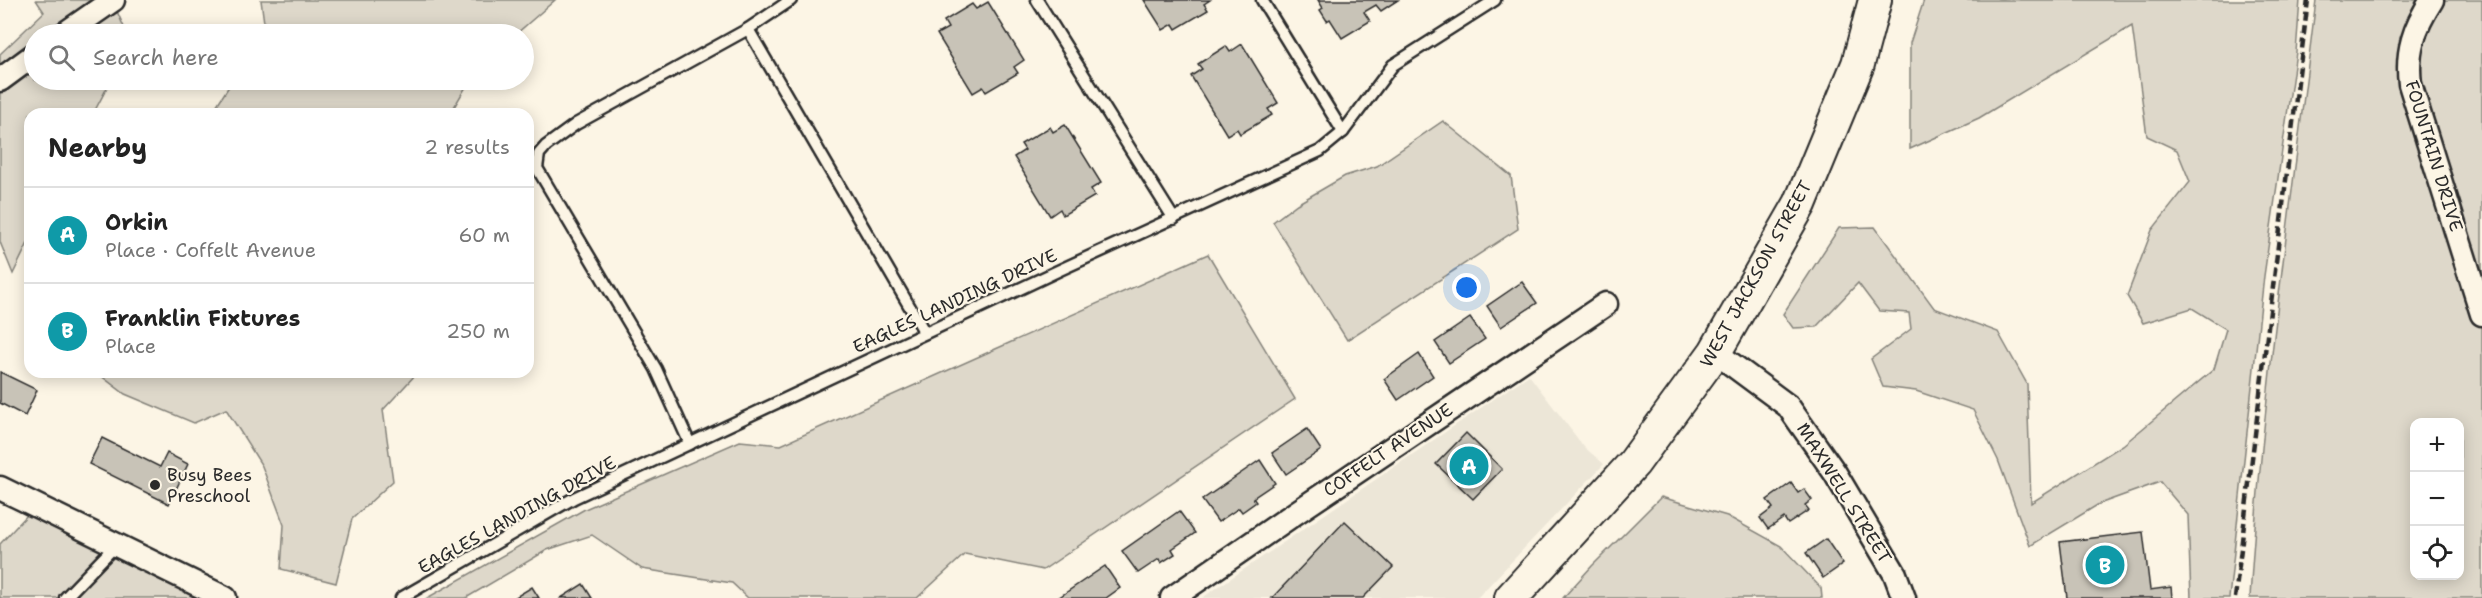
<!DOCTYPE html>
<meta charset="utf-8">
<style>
:root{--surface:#fff;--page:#f2f2f2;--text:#222;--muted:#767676;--line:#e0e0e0;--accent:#2b2b2b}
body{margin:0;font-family:"Shantell Sans",sans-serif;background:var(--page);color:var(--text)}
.controls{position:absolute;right:18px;bottom:18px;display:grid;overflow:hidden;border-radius:12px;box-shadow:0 3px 15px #0003}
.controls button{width:54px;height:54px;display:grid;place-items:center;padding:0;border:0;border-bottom:2px solid var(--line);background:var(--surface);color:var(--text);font:30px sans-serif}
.you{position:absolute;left:1467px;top:288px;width:21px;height:21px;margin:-15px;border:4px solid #fff;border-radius:50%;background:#1a73e8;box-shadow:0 0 0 9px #1a73e833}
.badge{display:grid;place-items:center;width:39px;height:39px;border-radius:50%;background:var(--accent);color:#fff;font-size:20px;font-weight:700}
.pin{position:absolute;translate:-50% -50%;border:3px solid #fff;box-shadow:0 2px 6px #0006}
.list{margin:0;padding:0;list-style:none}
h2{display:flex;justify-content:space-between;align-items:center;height:78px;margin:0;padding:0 24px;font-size:26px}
h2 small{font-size:20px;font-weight:400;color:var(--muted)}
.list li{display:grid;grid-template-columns:39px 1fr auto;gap:18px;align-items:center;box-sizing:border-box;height:96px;padding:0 24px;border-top:2px solid var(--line)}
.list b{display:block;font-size:22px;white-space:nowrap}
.list p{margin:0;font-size:20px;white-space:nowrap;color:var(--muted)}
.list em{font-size:20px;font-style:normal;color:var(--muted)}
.icon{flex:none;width:33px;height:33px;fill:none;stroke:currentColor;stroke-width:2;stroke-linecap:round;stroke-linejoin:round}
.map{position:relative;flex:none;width:2482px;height:598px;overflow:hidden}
.search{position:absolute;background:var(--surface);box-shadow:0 3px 15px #0003;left:24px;top:24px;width:510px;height:66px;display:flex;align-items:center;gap:15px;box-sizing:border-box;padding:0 21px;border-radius:33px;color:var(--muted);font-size:22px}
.panel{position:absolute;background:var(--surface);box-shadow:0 3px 15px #0003;left:24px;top:108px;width:510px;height:270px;border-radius:18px}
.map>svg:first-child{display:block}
</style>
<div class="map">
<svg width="2482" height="598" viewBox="0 0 2482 598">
<rect width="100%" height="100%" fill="#fcf5e5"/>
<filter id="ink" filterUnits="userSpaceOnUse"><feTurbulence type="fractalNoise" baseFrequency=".0167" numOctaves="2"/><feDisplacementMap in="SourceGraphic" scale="12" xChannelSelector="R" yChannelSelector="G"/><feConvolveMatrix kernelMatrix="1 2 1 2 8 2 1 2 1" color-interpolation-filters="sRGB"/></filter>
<g filter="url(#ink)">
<polygon fill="#ece6d7" points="1529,375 1584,447 1604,464 1477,598 1202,598"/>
<g fill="#ded8ca" stroke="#84827a" stroke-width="1.5" fill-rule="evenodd">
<polygon points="36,0 112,0 127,34 34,34 34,80 111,80 93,114 30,114 30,239 13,274 0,242 0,54 44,12"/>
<polygon points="261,0 555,0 516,34 262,34 265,30"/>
<polygon points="1924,0 2300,0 2296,52 2264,276 2229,598 2191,598 2188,515 2160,482 2099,504 2030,546 1998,460 1973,410 1916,391 1883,387 1871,359 1911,329 1909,313 1879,311 1858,283 1816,327 1793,328 1783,314 1839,228 1875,227 1934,308 1998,332 2027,384 2031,503 2123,445 2214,369 2226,329 2192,308 2143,323 2127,296 2152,230 2190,182 2177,150 2147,136 2132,26 1979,118 1910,149 1910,43"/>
<path d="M2316,0H2482V598H2250C2262,398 2292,199 2316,0ZM2414,422H2460V576H2414Z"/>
<polygon points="233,80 470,80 450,114 211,114"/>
<polygon points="1443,121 1511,176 1518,229 1347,340 1273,222 1297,204 1345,176 1377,166"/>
<polygon points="1208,254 1295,399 1043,570 965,554 917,598 748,598 732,583 642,569 592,535 547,550 466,598 427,598 585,509 740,441 781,445"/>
<polygon points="96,372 416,372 417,373 383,410 393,481 352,519 336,583 281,569 284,525 262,466 226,409 194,423 125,394"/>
<polygon points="1661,497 1727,516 1781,546 1821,588 1822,598 1563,598 1592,566"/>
<polygon points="30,512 205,598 0,598 0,544"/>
</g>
<g fill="#c8c3b7" stroke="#2b2b2b" stroke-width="1.5">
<polygon points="1144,0 1210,0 1204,4 1208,10 1176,29 1173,24 1163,30"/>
<polygon points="1318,0 1398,0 1381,11 1376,5 1364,12 1370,21 1342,38 1330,19 1327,21 1320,10 1323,8"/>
<polygon points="988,2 1024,60 1014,67 1018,73 986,92 983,87 973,93 937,34 948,28 944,21 972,4 976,9"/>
<polygon points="1242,44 1278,103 1268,109 1272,115 1240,134 1237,129 1227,135 1191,76 1202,69 1198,64 1226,46 1230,52"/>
<polygon points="1065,125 1101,183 1091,189 1095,196 1063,215 1060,209 1050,216 1014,157 1025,150 1021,144 1050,127 1053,132"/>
<polygon points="1522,282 1537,303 1501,327 1487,306"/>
<polygon points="1470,318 1485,339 1449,363 1435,342"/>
<polygon points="1419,354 1433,376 1398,400 1384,379"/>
<polygon points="0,372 37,390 25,416 0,403"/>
<polygon points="1307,429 1321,450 1286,474 1272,453"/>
<polygon points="1466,433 1502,469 1473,499 1436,464"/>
<polygon points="102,438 160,467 167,453 188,464 169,504 89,464"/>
<polygon points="1260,460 1275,483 1253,498 1256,502 1242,512 1239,508 1218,522 1202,500"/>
<polygon points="1791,483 1798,493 1804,489 1812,500 1805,505 1809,510 1788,524 1784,518 1768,529 1760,518 1773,508 1767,500"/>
<polygon points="1179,511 1195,533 1172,549 1175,554 1161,563 1159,559 1138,573 1122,551"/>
<polygon points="1345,521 1393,567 1363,598 1272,598"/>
<polygon points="2143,532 2150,590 2171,587 2172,598 2067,598 2060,542"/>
<polygon points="1826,539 1843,564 1823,578 1806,553"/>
<polygon points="1105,566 1120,588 1106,598 1058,598"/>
<polygon points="583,584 592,598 561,598"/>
<polygon points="532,587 539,598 514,598"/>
</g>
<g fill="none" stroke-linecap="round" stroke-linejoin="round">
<defs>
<g id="lane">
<polyline points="1037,0 1174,219"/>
<polyline points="1262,0 1343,132"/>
<polyline points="748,29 925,333"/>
<polyline points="690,444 656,369 537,168 539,154 546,146 576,124 748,29 791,0"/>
<polyline points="65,598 117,544"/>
<polyline points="401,598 574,498 1062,269 1320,151 1343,132 1393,65 1495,0"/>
</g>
<g id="street">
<path d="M2432,0C2414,28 2406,51 2410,84L2482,314"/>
<polyline points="64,34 113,0"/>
<polyline points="0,80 34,55"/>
<polyline points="1715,352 1788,406 1835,473 1895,574 1904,598"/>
<polyline points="0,488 225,598"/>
<polyline points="1172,598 1297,512 1606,304"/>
</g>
<polyline id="secondary" points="1511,598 1634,463 1715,352 1800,204 1858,64 1875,0"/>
</defs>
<use href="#lane" stroke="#2b2b2b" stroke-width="15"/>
<use href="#street" stroke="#2b2b2b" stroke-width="27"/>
<use href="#secondary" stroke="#2b2b2b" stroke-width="36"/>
<use href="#lane" stroke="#fcf5e5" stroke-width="10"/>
<use href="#street" stroke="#fcf5e5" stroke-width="22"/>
<use href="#secondary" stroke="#fcf5e5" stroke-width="32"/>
<polyline stroke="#2b2b2b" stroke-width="4.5" stroke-dasharray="9 4.5" stroke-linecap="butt" points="2235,598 2308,0"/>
</g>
</g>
<circle fill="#2b2b2b" stroke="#fcf5e5" stroke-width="2" cx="155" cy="485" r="6"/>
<g text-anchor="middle" stroke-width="4.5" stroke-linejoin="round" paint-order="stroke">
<g font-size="18" fill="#2b2b2b" stroke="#fcf5e5">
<text transform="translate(2434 156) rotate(73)" y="6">FOUNTAIN DRIVE</text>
<text transform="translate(1756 274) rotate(-61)" y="6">WEST JACKSON STREET</text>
<text transform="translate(955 301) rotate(-25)" y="6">EAGLES LANDING DRIVE</text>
<text transform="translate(1388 450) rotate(-34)" y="6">COFFELT AVENUE</text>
<text transform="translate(1844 493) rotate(58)" y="6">MAXWELL STREET</text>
<text transform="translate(517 515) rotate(-29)" y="6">EAGLES LANDING DRIVE</text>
</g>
<g font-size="18" fill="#2b2b2b" stroke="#fcf5e5" text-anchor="start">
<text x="167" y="481">Busy Bees<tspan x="167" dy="21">Preschool</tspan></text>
</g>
</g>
</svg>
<div class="controls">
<button>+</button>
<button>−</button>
<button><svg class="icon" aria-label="locate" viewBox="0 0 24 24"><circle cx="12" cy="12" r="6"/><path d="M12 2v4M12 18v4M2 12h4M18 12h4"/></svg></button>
</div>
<div class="you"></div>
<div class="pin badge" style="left:1469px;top:466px;background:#0f9aa8">A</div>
<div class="pin badge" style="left:2105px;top:565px;background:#0f9aa8">B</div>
<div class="search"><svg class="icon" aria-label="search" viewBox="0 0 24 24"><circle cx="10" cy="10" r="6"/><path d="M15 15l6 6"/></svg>Search here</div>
<section class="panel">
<h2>Nearby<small>2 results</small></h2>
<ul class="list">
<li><span class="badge" style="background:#0f9aa8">A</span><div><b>Orkin</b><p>Place · Coffelt Avenue</p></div><em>60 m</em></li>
<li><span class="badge" style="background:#0f9aa8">B</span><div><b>Franklin Fixtures</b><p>Place</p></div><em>250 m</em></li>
</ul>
</section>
</div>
